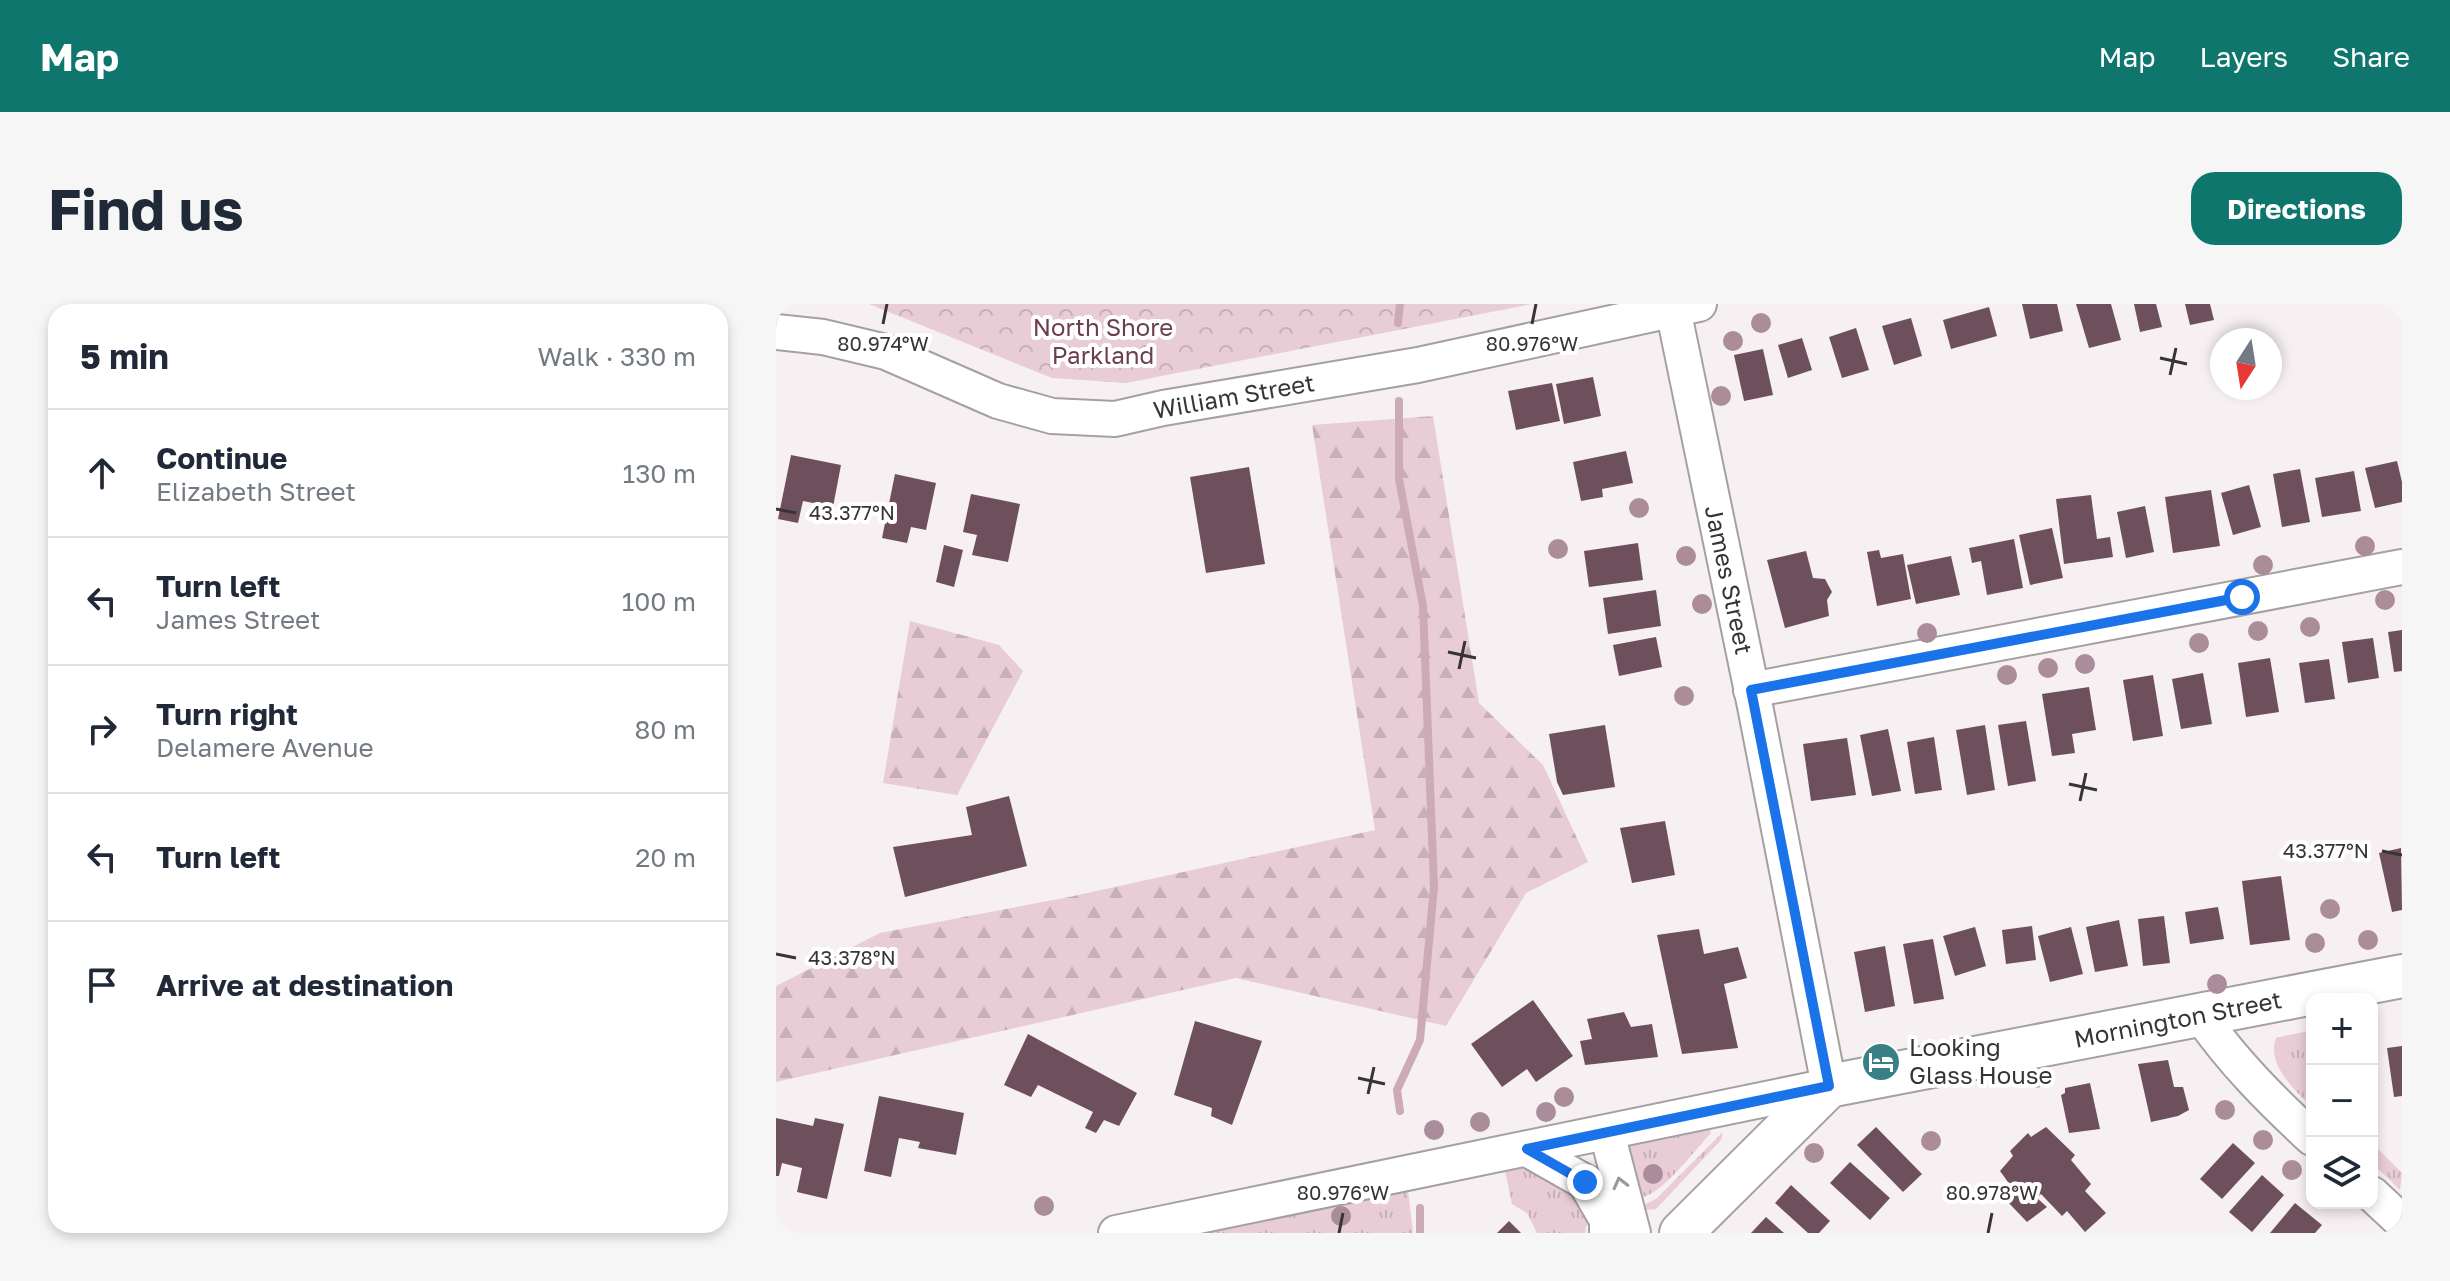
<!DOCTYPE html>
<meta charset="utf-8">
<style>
:root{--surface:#fff;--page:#f6f6f7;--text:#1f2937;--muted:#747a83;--line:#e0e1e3;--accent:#0f766e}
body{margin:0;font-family:"Golos Text",sans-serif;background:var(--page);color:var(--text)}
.controls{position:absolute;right:24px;bottom:24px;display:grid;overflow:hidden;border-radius:16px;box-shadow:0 4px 12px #0003}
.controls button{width:72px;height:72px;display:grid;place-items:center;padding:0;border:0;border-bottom:2px solid var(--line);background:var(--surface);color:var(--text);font:40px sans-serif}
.compass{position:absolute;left:1434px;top:24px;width:72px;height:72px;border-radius:50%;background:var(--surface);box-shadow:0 4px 12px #0003;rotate:192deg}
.stop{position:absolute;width:24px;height:24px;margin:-18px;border:6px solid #1a73e8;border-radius:50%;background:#fff}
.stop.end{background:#1a73e8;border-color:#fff;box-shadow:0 2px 8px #0008}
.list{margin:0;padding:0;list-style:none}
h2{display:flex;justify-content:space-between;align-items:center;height:104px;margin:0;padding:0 32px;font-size:34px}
h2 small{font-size:26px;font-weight:400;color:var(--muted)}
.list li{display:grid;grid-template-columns:52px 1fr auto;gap:24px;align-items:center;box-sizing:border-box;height:128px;padding:0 32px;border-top:2px solid var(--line)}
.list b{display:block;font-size:30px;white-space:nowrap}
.list p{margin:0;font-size:26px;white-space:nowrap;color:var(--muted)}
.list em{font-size:26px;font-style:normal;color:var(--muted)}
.icon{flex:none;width:44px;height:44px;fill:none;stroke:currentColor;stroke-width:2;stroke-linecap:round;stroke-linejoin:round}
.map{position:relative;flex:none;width:1626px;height:929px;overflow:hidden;border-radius:24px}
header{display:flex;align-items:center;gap:48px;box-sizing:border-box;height:112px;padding:0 40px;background:var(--accent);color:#fff}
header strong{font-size:38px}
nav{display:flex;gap:44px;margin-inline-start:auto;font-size:28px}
.intro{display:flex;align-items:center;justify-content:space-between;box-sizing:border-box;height:192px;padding:0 48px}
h1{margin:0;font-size:56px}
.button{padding:20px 36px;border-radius:24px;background:var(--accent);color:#fff;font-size:28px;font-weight:700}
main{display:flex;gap:48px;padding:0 48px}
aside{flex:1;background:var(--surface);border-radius:24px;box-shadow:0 4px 12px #0003}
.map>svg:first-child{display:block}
</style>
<header>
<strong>Map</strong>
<nav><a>Map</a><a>Layers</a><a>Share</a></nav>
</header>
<div class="intro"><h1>Find us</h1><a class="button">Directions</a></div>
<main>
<aside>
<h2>5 min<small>Walk · 330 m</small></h2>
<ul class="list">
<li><svg class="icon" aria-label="ahead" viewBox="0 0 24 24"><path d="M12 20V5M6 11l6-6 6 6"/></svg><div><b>Continue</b><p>Elizabeth Street</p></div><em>130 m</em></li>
<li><svg class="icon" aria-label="left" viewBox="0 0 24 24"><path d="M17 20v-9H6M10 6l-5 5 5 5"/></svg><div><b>Turn left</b><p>James Street</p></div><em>100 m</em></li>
<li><svg class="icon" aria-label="right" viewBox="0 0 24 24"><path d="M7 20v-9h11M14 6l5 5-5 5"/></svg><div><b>Turn right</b><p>Delamere Avenue</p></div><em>80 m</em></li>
<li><svg class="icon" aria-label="left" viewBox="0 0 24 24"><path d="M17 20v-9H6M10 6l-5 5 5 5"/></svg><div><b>Turn left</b></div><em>20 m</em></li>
<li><svg class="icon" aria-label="arrive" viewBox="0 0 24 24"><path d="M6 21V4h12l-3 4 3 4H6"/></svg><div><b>Arrive at destination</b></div></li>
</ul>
</aside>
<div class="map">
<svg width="1626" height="929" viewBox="0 0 1626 929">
<defs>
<pattern id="grass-tufts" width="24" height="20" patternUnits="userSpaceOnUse" patternTransform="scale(2)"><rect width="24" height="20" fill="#e8ccd6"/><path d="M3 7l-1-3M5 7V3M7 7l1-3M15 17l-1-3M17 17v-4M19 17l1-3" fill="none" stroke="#c8b0b8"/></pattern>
<pattern id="forest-firs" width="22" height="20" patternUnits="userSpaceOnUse" patternTransform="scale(2)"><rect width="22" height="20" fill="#e8ccd6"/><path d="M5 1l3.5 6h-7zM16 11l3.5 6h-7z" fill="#c8b0b8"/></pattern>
<pattern id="park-crowns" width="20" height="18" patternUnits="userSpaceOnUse" patternTransform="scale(2)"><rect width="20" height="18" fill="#e8ccd6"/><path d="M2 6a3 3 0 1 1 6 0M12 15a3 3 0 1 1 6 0" fill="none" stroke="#c8b0b8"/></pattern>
</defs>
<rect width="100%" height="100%" fill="#f7f0f3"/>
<g fill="url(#grass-tufts)">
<path d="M1536,726V803C1519,786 1490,761 1500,734Z"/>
<path d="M930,825H934L935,829C919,846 885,892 863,894L851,841Z"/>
<polygon points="946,829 945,836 880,905 867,906 868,901 880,895"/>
<polygon points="1596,839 1626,869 1624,886 1596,859"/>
<polygon points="746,862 789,874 817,917 810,922 809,929 761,929 751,909 736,900 729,867"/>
<polygon points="632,886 637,929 431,929 432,925"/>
</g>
<g fill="url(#forest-firs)">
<polygon points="657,112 703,399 767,461 812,558 750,589 670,722 460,674 0,778 0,682 104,629 293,593 599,526 536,121"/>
<polygon points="134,317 223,341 247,367 181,491 107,479"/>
</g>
<polygon fill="url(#park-crowns)" points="93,0 756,0 350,79 276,74"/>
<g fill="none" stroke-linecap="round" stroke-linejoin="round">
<g stroke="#ccaab7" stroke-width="8">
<polyline points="622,19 624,0"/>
<polyline points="623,97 623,175 647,302 658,583 644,736 621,786 624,807"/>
<polyline points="644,904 644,929"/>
</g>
</g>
<g fill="#6e505c">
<polygon points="1246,0 1281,0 1287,27 1254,35"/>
<polygon points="1300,0 1335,0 1345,36 1313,44"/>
<polygon points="1358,0 1380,0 1386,23 1364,28"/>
<polygon points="1409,0 1434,0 1438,16 1414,21"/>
<polygon points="1213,3 1221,32 1175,45 1167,16"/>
<polygon points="1135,14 1146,52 1118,61 1106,22"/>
<polygon points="1080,24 1093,66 1066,74 1053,33"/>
<polygon points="1026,34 1036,66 1012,74 1002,41"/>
<polygon points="987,45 997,91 968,97 958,51"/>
<polygon points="817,73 825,112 788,120 780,80"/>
<polygon points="776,79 784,117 740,126 732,87"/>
<polygon points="850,147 857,179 826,185 827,193 805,197 797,158"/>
<polygon points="15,151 65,161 57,203 27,197 22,219 2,215"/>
<polygon points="1621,157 1626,178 1626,198 1599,204 1589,164"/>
<polygon points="473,163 489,260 430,269 414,173"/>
<polygon points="1524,165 1534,218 1506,223 1497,170"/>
<polygon points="1578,167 1585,207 1546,213 1539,174"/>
<polygon points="119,170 160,179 150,226 135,223 131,239 106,234"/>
<polygon points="1473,181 1485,223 1457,231 1445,189"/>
<polygon points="1435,186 1444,242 1397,249 1389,193"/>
<polygon points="195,190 244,200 232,258 196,251 201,231 187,228"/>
<polygon points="1315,191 1321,235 1334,233 1337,253 1288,260 1280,195"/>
<polygon points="1369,202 1378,248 1350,254 1341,208"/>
<polygon points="1276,224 1287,274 1254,281 1243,231"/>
<polygon points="1238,235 1247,284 1211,291 1205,257 1196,259 1193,244"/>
<polygon points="862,239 867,276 813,283 808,247"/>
<polygon points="168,241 187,246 178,283 160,278"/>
<polygon points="1103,246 1105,254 1127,250 1135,295 1101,302 1091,248"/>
<polygon points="1030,247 1037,274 1049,275 1056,288 1051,296 1053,312 1009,324 991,256"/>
<polygon points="1175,252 1184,291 1140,300 1131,261"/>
<polygon points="880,286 885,322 832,330 827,294"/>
<polygon points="1626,326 1626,367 1618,368 1612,328"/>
<polygon points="880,333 886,363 843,372 837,341"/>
<polygon points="1597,334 1603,374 1572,379 1566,338"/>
<polygon points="1494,354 1503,408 1470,413 1462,359"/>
<polygon points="1553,355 1559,395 1529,399 1523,359"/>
<polygon points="1427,369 1436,420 1405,425 1396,375"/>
<polygon points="1377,371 1387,432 1357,437 1347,376"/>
<polygon points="1313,383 1320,426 1296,430 1299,449 1276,452 1266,390"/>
<polygon points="1250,417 1260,477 1232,482 1222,421"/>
<polygon points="829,421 839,483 787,491 781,478 773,430"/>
<polygon points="1209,421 1219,486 1191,491 1180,426"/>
<polygon points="1112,425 1125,487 1096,492 1084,431"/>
<polygon points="1158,433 1166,486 1139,490 1131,438"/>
<polygon points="1071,434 1080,491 1035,497 1027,440"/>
<polygon points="233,492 251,562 129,593 117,543 196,531 190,503"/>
<polygon points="889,517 899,571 856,579 844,524"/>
<polygon points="1625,544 1626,606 1616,608 1603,549"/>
<polygon points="1505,572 1514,636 1474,641 1466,577"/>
<polygon points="1442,603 1448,635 1414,640 1409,608"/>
<polygon points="1388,612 1394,659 1367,662 1362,615"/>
<polygon points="1343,616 1352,662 1319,668 1310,623"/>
<polygon points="1256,622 1260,656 1230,660 1226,626"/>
<polygon points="1199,623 1210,662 1179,672 1167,632"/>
<polygon points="1295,623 1307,670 1274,678 1262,632"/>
<polygon points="923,625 928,650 962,643 971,674 948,680 962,744 906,750 881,631"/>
<polygon points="1157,635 1168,695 1138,700 1127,640"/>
<polygon points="1109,642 1119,702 1089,708 1078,648"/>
<polygon points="757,696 797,752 760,778 751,765 726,783 695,740"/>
<polygon points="848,708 855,723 876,720 882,753 809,761 804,737 816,735 811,715"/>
<polygon points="419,717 486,737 456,821 435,812 436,804 398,791"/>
<polygon points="252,730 361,789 343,822 328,816 320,829 309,824 317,808 262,781 255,793 228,781"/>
<polygon points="1626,742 1626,792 1618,793 1611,744"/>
<polygon points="1392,756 1398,783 1407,783 1413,806 1402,812 1375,818 1362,760"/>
<polygon points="1314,779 1324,825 1293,829 1285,791 1289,789 1289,784"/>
<polygon points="103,792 188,809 180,851 142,844 144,838 123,834 115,873 88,867"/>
<polygon points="0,814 37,822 39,814 68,820 51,895 21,888 26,864 6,859 3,872 0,872"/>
<polygon points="1100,823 1146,870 1127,888 1081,841"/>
<polygon points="1270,823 1299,851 1295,856 1315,880 1309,887 1330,909 1309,928 1291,907 1286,912 1265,890 1261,894 1271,903 1251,918 1229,895 1237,885 1224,867 1237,852 1234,847 1252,829 1255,833"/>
<polygon points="1457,839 1479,859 1446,895 1424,875"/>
<polygon points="1074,858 1114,894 1094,916 1054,879"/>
<polygon points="1486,871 1508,891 1476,928 1453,908"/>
<polygon points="1015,881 1054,917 1043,929 1032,929 999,899"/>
<polygon points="1519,899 1546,921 1539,929 1494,929"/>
<polygon points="990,913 1008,929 975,929"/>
<polygon points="733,917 745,929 721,929"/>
</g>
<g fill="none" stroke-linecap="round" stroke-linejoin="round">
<defs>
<g id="minor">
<polyline points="0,28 47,33 110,48 222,97 276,112 339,115 387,104 642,61 923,0"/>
<polyline points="975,386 1626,263"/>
<path d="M1425,712C1457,758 1495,796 1536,834"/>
<polyline points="831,829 857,929"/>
<polyline points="751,845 809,878 831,916 831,929"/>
<polyline points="1596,890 1626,918"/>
<polyline points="340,929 1053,782 980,407 897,5"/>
</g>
<polyline id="major" points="905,929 1053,782 1626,672"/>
</defs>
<use href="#minor" stroke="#a5a0a2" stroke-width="38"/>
<use href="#major" stroke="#a5a0a2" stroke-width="46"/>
<use href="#minor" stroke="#fff" stroke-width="34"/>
<use href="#major" stroke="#fff" stroke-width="42"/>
</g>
<g fill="#ab8d9a">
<circle cx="985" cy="19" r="10"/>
<circle cx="957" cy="37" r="10"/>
<circle cx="945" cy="92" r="10"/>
<circle cx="863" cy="204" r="10"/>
<circle cx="1589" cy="242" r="10"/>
<circle cx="782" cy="245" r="10"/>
<circle cx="910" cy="252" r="10"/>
<circle cx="1487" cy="261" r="10"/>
<circle cx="1609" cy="296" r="10"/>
<circle cx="926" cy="300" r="10"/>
<circle cx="1534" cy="323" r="10"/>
<circle cx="1482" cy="327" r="10"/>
<circle cx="1151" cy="329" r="10"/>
<circle cx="1423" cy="339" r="10"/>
<circle cx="1309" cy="360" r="10"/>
<circle cx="1272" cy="364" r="10"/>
<circle cx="1231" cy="371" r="10"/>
<circle cx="908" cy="392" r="10"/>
<circle cx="1554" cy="605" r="10"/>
<circle cx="1592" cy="636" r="10"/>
<circle cx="1539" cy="639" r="10"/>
<circle cx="1441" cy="680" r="10"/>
<circle cx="1260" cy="774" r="10"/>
<circle cx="788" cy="793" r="10"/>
<circle cx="1449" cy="806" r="10"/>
<circle cx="770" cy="808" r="10"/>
<circle cx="704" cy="818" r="10"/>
<circle cx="658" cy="826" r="10"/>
<circle cx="1487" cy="836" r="10"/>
<circle cx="1155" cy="837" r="10"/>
<circle cx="1038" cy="849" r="10"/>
<circle cx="1516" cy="866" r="10"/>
<circle cx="877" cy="870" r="10"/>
<circle cx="268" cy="902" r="10"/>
<circle cx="565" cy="912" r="10"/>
</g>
<defs><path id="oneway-chevron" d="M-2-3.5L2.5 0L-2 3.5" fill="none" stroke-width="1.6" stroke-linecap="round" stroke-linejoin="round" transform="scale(2)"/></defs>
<use stroke="#9b9a9a" href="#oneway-chevron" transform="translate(844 879) rotate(-104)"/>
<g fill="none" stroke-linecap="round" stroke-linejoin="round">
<polyline stroke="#1a73e8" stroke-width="10" points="809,878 751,845 1053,782 975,386 1466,293"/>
</g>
<path fill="none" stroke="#373435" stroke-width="3" d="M107,20L111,0M756,20L760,0M1384,54L1411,60M1394,71L1400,44M0,205L20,209M672,348L700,354M683,365L689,337M1293,480L1321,486M1304,497L1310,469M1606,547L1626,551M0,650L20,654M582,774L609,780M592,790L598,763M563,929L567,909M1212,929L1216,909"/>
<defs>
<symbol id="hotel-disc" viewBox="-11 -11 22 22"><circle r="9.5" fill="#388086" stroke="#fff"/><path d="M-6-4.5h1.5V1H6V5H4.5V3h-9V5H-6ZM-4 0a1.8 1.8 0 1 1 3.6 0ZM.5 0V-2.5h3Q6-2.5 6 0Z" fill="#fff"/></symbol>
</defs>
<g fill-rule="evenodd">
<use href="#hotel-disc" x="1083" y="736" width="44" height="44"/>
</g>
<g text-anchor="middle" stroke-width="8" stroke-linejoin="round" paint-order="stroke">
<g font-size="24" fill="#6c3c51" stroke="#fff">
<text x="327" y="32">North Shore<tspan x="327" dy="28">Parkland</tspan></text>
</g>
<g font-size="24" fill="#373435" stroke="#fff">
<text transform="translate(458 93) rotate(-10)" y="8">William Street</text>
<text transform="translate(952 276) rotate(78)" y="8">James Street</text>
<text transform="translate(1402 716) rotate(-11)" y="8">Mornington Street</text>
</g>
<g font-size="24" fill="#373435" stroke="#fff" text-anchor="start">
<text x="1133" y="752">Looking<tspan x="1133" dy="28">Glass House</tspan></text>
</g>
</g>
<g font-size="20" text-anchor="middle" fill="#373435" stroke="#fff" stroke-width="8" stroke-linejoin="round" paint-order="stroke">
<text x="107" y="47">80.974°W</text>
<text x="756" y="47">80.976°W</text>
<text x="76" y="216">43.377°N</text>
<text x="1550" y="554">43.377°N</text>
<text x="76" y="661">43.378°N</text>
<text x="567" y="896">80.976°W</text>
<text x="1216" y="896">80.978°W</text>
</g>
</svg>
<div class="controls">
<button>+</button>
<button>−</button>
<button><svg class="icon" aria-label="layers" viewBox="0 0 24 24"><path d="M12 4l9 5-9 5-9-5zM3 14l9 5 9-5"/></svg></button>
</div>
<svg class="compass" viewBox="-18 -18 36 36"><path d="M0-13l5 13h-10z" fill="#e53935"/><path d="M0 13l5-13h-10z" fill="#747a83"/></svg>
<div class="stop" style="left:1466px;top:293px"></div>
<div class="stop end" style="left:809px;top:878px"></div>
</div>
</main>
